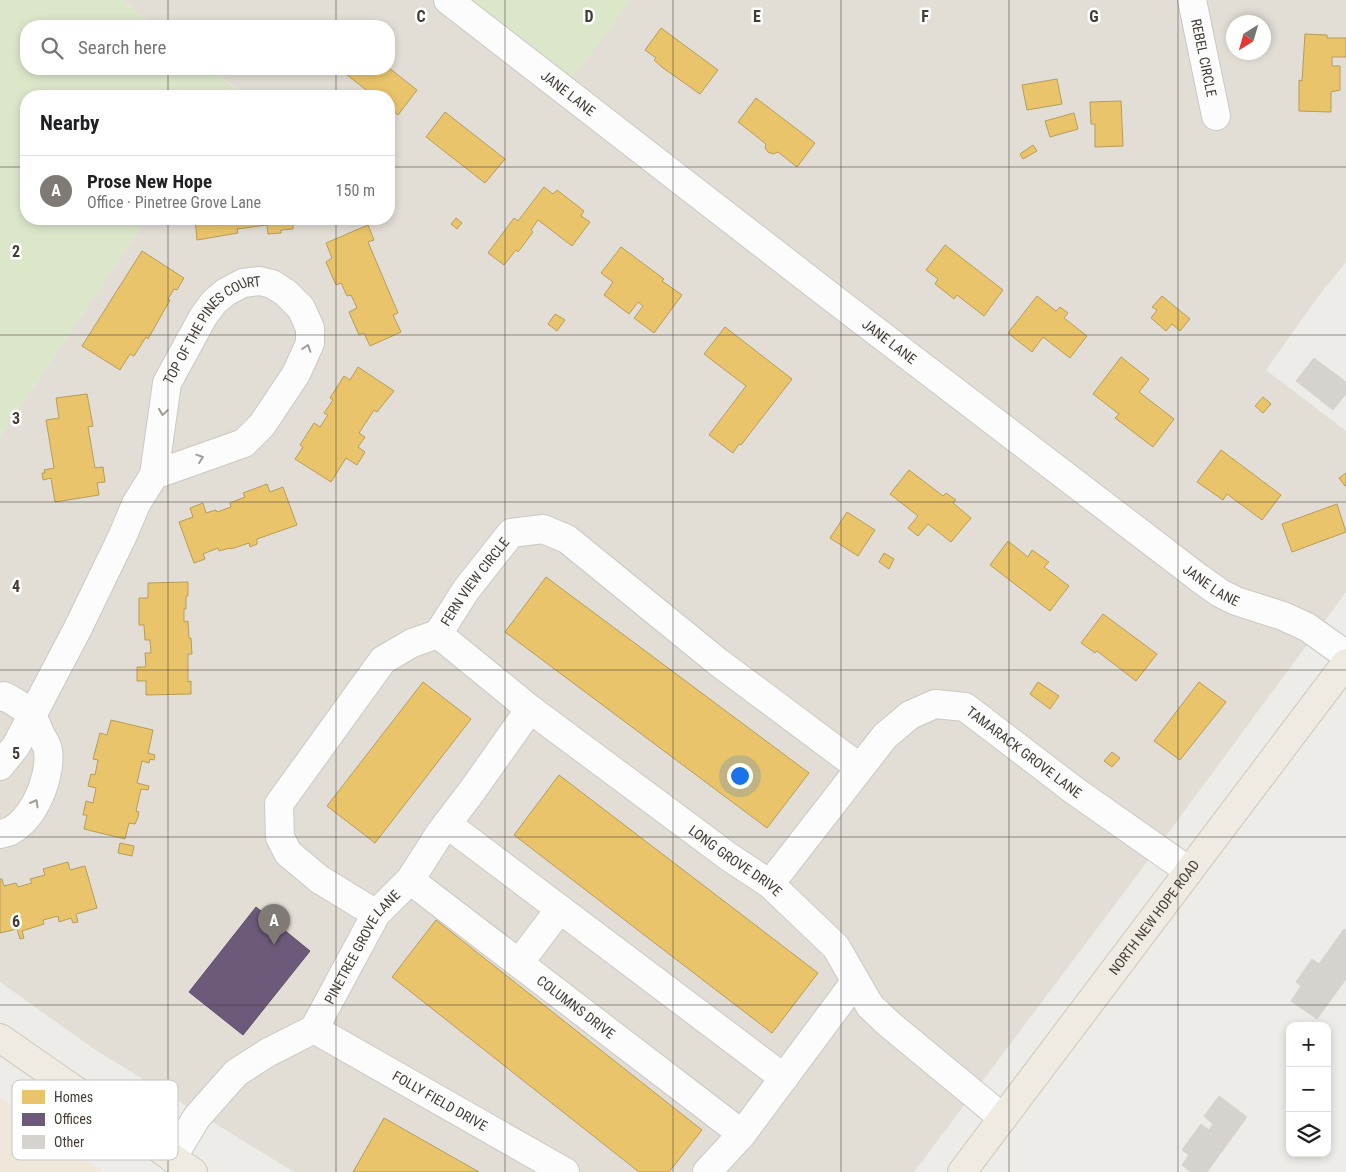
<!DOCTYPE html>
<meta charset="utf-8">
<style>
:root{--surface:#fff;--page:#f2f2f2;--text:#202124;--muted:#757577;--line:#e0e0e0;--accent:#7f7a74}
body{margin:0;font-family:"Roboto Condensed",sans-serif;background:var(--page);color:var(--text)}
.controls{position:absolute;right:15px;bottom:15px;display:grid;overflow:hidden;border-radius:10px;box-shadow:0 2px 8px #0003}
.controls button{width:45px;height:45px;display:grid;place-items:center;padding:0;border:0;border-bottom:1px solid var(--line);background:var(--surface);color:var(--text);font:25px sans-serif}
.compass{position:absolute;left:1226px;top:15px;width:45px;height:45px;border-radius:50%;background:var(--surface);box-shadow:0 2px 8px #0003;rotate:217deg}
.you{position:absolute;left:739px;top:775px;width:18px;height:18px;margin:-12px;border:4px solid #fff;border-radius:50%;background:#1a73e8;box-shadow:0 0 0 8px #1a73e833}
.badge{display:grid;place-items:center;width:32px;height:32px;border-radius:50%;background:var(--accent);color:#fff;font-size:16px;font-weight:700}
.pin{position:absolute;translate:-50% -41px;filter:drop-shadow(0 1px 2px #0008)}
.pin::after{content:'';position:absolute;top:26px;width:18px;height:15px;background:inherit;clip-path:polygon(0 0,100% 0,50% 100%)}
.list{margin:0;padding:0;list-style:none}
h2{display:flex;justify-content:space-between;align-items:center;height:65px;margin:0;padding:0 20px;font-size:21px}
h2 small{font-size:16px;font-weight:400;color:var(--muted)}
.list li{display:grid;grid-template-columns:32px 1fr auto;gap:15px;align-items:center;box-sizing:border-box;height:70px;padding:0 20px;border-top:1px solid var(--line)}
.list b{display:block;font-size:19px;white-space:nowrap}
.list p{margin:0;font-size:16px;white-space:nowrap;color:var(--muted)}
.list em{font-size:16px;font-style:normal;color:var(--muted)}
.icon{flex:none;width:28px;height:28px;fill:none;stroke:currentColor;stroke-width:2;stroke-linecap:round;stroke-linejoin:round}
.map{position:relative;flex:none;width:1346px;height:1172px;overflow:hidden}
.search{position:absolute;background:var(--surface);box-shadow:0 2px 8px #0003;left:20px;top:20px;width:375px;height:55px;display:flex;align-items:center;gap:12px;box-sizing:border-box;padding:0 18px;border-radius:20px;color:var(--muted);font-size:19px}
.panel{position:absolute;background:var(--surface);box-shadow:0 2px 8px #0003;left:20px;top:90px;width:375px;height:135px;border-radius:20px}
.map>svg:first-child{display:block}
</style>
<div class="map">
<svg width="1346" height="1172" viewBox="0 0 1346 1172">
<rect width="100%" height="100%" fill="#eeece8"/>
<path fill="#e2ded6" fill-rule="evenodd" d="M122,0H1346V262L1317,298L1266,370L1346,431V592L1135,878L914,1172H294L94,1049L0,982V436L147,219H389V96H231L236,88L210,69H389V26H156ZM1234,22H1264V52H1234Z"/>
<polygon fill="#f0e7db" points="0,1097 59,1142 103,1172 0,1172"/>
<g fill="#dce7ca">
<polygon points="0,0 122,0 156,26 26,26 26,69 210,69 236,89 231,96 26,96 26,219 147,219 0,436"/>
<polygon points="473,0 632,0 573,77"/>
</g>
<g fill="#e9c46a" stroke="#b79c5a">
<polygon points="661,28 718,70 700,94 663,68 654,60 656,58 645,50"/>
<polygon points="1305,34 1327,35 1327,38 1346,38 1346,57 1332,57 1332,66 1340,66 1340,90 1331,92 1331,112 1299,111 1299,80 1302,81"/>
<polygon points="389,62 392,64 389,68 417,90 398,115 389,108 389,96 374,96 342,71 343,69 389,69"/>
<polygon points="1057,79 1062,104 1027,110 1022,85"/>
<polygon points="756,98 815,143 797,167 778,152 773,154 768,152 765,148 766,144 738,122"/>
<polygon points="1121,101 1123,146 1095,147 1095,124 1091,124 1090,102"/>
<polygon points="445,112 505,159 485,183 426,137"/>
<polygon points="1074,113 1078,129 1050,137 1045,121"/>
<polygon points="1033,145 1037,151 1023,159 1020,154"/>
<polygon points="544,187 553,194 557,190 584,211 581,216 590,222 572,246 538,220 531,230 533,232 518,252 516,250 504,265 488,253 514,218 518,221"/>
<polygon points="456,218 462,223 457,229 451,224"/>
<polygon points="195,219 307,219 308,223 293,224 293,229 281,230 281,233 268,234 267,225 237,229 238,233 197,240"/>
<polygon points="368,225 374,240 368,242 398,313 393,315 401,332 370,346 364,333 359,335 349,312 357,308 351,295 347,296 341,283 336,285 326,262 332,258 326,243"/>
<polygon points="945,245 1003,290 984,316 957,295 954,299 935,284 938,279 926,270"/>
<polygon points="621,247 664,279 662,281 682,295 654,333 634,318 643,306 638,302 629,314 604,295 613,282 601,273"/>
<polygon points="142,251 184,278 177,290 174,289 168,299 170,300 148,339 146,337 134,356 130,354 120,370 82,346"/>
<polygon points="1037,296 1056,311 1060,307 1068,313 1064,318 1087,336 1070,358 1043,337 1032,352 1008,333"/>
<polygon points="1162,296 1190,319 1180,331 1172,324 1166,331 1151,318 1157,310 1152,307"/>
<polygon points="555,314 565,320 557,331 548,324"/>
<polygon points="725,327 792,379 741,445 739,444 733,453 709,435 746,386 704,354"/>
<polygon points="1121,357 1149,379 1139,392 1174,419 1153,447 1115,418 1119,414 1093,394"/>
<polygon points="358,367 394,391 377,412 374,410 359,433 365,437 358,447 365,452 357,465 346,458 331,482 295,459 303,447 300,445 314,423 320,427 328,415 324,413 333,400 330,398 344,376 350,380"/>
<polygon points="87,394 93,426 88,427 95,468 103,467 105,482 97,483 99,495 55,502 51,478 43,480 42,473 45,473 44,470 54,468 46,420 59,418 56,398"/>
<polygon points="1263,397 1271,404 1263,413 1255,406"/>
<polygon points="1221,450 1281,495 1262,520 1227,494 1223,500 1197,482"/>
<polygon points="909,470 943,496 946,493 956,500 953,503 971,518 951,542 928,524 918,536 908,528 918,516 890,494"/>
<polygon points="1346,473 1346,485 1345,486 1339,478"/>
<polygon points="267,484 270,492 283,487 297,525 257,539 257,544 250,547 249,543 231,549 230,548 219,551 218,548 203,554 205,559 194,563 179,522 193,517 190,508 203,503 206,513 216,510 217,512 231,507 230,503 245,497 243,493"/>
<polygon points="1337,504 1346,532 1292,552 1282,524"/>
<polygon points="847,512 875,530 858,556 830,538"/>
<polygon points="1008,541 1028,557 1032,550 1049,562 1044,567 1069,586 1050,611 990,565"/>
<polygon points="884,553 894,559 889,569 879,562"/>
<polygon points="546,577 809,773 767,828 505,632"/>
<polygon points="188,582 188,596 186,596 186,609 184,609 184,622 188,621 189,638 191,638 192,654 188,654 188,682 191,681 191,694 146,695 146,681 137,681 137,667 146,667 145,653 151,653 150,640 145,640 144,625 139,625 139,598 148,598 148,583"/>
<polygon points="1103,614 1157,654 1136,681 1097,651 1095,653 1081,643"/>
<polygon points="423,682 471,719 375,843 327,806"/>
<polygon points="1038,682 1059,696 1050,709 1030,694"/>
<polygon points="1199,682 1226,702 1180,760 1154,741"/>
<polygon points="111,720 153,730 148,753 155,755 154,760 150,759 149,763 142,761 137,783 149,786 148,790 141,789 136,811 139,812 138,817 135,824 129,823 125,839 84,829 87,815 83,815 86,801 93,803 96,788 88,786 91,774 95,775 98,760 93,759 100,733 107,735"/>
<polygon points="1112,752 1120,758 1112,767 1104,761"/>
<polygon points="559,775 818,973 772,1033 514,835"/>
<polygon points="120,843 134,846 132,856 118,853"/>
<polygon points="68,862 70,870 85,866 97,908 76,914 78,922 73,923 71,918 59,922 58,916 43,920 44,924 22,931 24,938 20,939 17,929 0,933 0,879 2,879 4,886 16,883 18,887 32,883 30,879 45,875 43,869"/>
<polygon points="436,920 702,1130 669,1172 639,1172 392,977"/>
<polygon points="384,1118 479,1172 353,1172"/>
</g>
<polygon fill="#6d597a" stroke="#605165" points="256,907 310,951 243,1035 189,992"/>
<g fill="#d6d3cf" stroke="#d6d3ce">
<polygon points="1314,358 1346,382 1346,396 1345,395 1333,410 1296,381"/>
<polygon points="1344,929 1346,930 1346,979 1317,1019 1291,1001 1301,986 1296,982 1312,959 1319,964"/>
<polygon points="1219,1096 1247,1117 1207,1172 1191,1172 1182,1165 1189,1155 1182,1150 1201,1124 1209,1130 1213,1124 1204,1116"/>
</g>
<g fill="none" stroke-linecap="round" stroke-linejoin="round">
<defs>
<g id="minor">
<path id="s1" d="M448,0L830,296L1199,578L1220,593L1236,601L1283,616L1307,627L1346,655"/>
<path id="s2" d="M1192,0L1216,116"/>
<path id="s3" d="M438,634L530,709L729,857L770,884L836,947L870,1006L889,1024L1003,1118"/>
<path d="M0,697L4,696C13,701 25,707 32,716C36,722 38,730 42,737C44,741 48,746 48,751C52,778 30,831 0,834"/>
<path id="s4" d="M0,766L16,746L78,628L123,535L136,504L154,475L167,383L203,317L214,302L226,292L243,283L260,281L272,284L286,293L301,308L310,328V343L296,374L262,425L244,443L154,475"/>
<polyline points="447,824 784,1078"/>
<path id="s5" d="M410,880L742,1134"/>
<path id="s6" d="M770,884L885,736L910,715L935,704L965,707L1075,791L1189,871"/>
<path id="s7" d="M376,914L319,879L288,853L280,837L279,804L383,660L412,643L438,634L466,590L511,533L543,529L567,539L718,662L860,768"/>
<polyline points="519,963 560,909"/>
<path id="s8" d="M314,1029L565,1172"/>
<path id="s9" d="M172,1158L197,1117L236,1073L267,1053L314,1029L376,914L410,880L440,833L472,791L530,709"/>
<polyline points="707,1172 742,1134 855,982"/>
</g>
<g id="major">
<polyline points="0,1038 193,1172"/>
<path id="s10" d="M962,1172L1346,663"/>
</g>
</defs>
<use href="#minor" stroke="#cbc8c4" stroke-width="30"/>
<use href="#major" stroke="#cfc7b7" stroke-width="30"/>
<use href="#minor" stroke="#fcfcfc" stroke-width="28"/>
<use href="#major" stroke="#efebe3" stroke-width="28"/>
</g>
<defs><path id="oneway-chevron" d="M-2-3.5L2.5 0L-2 3.5" fill="none" stroke-width="1.6" stroke-linecap="round" stroke-linejoin="round" transform="scale(1.25)"/></defs>
<g stroke="#a09c98">
<use href="#oneway-chevron" transform="translate(307 348) rotate(-72)"/>
<use href="#oneway-chevron" transform="translate(163 412) rotate(98)"/>
<use href="#oneway-chevron" transform="translate(200 458) rotate(-19)"/>
<use href="#oneway-chevron" transform="translate(35 803) rotate(-60)"/>
</g>
<path fill="none" stroke="#433d35" stroke-width="1" stroke-opacity="0.55" d="M168,0V26M336,0V26M505,0V1172M673,0V1172M841,0V1172M1009,0V1172M1178,0V1172M168,69V96M336,69V96M0,167H26M389,167H1346M168,219V1172M336,219V1172M0,335H1346M0,502H1346M0,670H1346M0,837H1346M0,1005H1346"/>
<g text-anchor="middle" stroke-width="5" stroke-linejoin="round" paint-order="stroke">
<g font-size="14" fill="#433d35" stroke="#fff">
<text dy="5" stroke="none"><textPath href="#s2" startOffset="59">REBEL CIRCLE</textPath></text>
<text dy="5" stroke="none"><textPath href="#s1" startOffset="152">JANE LANE</textPath></text>
<text dy="5" stroke="none"><textPath href="#s4" startOffset="496">TOP OF THE PINES COURT</textPath></text>
<text dy="5" stroke="none"><textPath href="#s1" startOffset="558">JANE LANE</textPath></text>
<text dy="5" stroke="none"><textPath href="#s7" startOffset="461">FERN VIEW CIRCLE</textPath></text>
<text dy="5" stroke="none"><textPath href="#s1" startOffset="962">JANE LANE</textPath></text>
<text dy="5" stroke="none"><textPath href="#s6" startOffset="352">TAMARACK GROVE LANE</textPath></text>
<text dy="5" stroke="none"><textPath href="#s3" startOffset="374">LONG GROVE DRIVE</textPath></text>
<text dy="5" stroke="none"><textPath href="#s10" startOffset="319">NORTH NEW HOPE ROAD</textPath></text>
<text dy="5" stroke="none"><textPath href="#s9" startOffset="292">PINETREE GROVE LANE</textPath></text>
<text dy="5" stroke="none"><textPath href="#s5" startOffset="209">COLUMNS DRIVE</textPath></text>
<text dy="5" stroke="none"><textPath href="#s8" startOffset="145">FOLLY FIELD DRIVE</textPath></text>
</g>
</g>
<rect x="12" y="1080" width="166" height="80" rx="8" fill="#fff" stroke="#c7c5c2" stroke-width="1"/>
<rect x="22" y="1090" width="23" height="14" fill="#e9c46a"/>
<rect x="22" y="1113" width="23" height="13" fill="#6d597a"/>
<rect x="22" y="1135" width="23" height="14" fill="#d6d3cf"/>
<g font-size="14" fill="#433d35">
<text x="54" y="1102">Homes</text>
<text x="54" y="1124">Offices</text>
<text x="54" y="1147">Other</text>
</g>
<g font-size="16" text-anchor="middle" font-weight="bold" fill="#433d35" stroke="#fff" stroke-width="5" stroke-linejoin="round" paint-order="stroke">
<text x="421" y="22">C</text>
<text x="589" y="22">D</text>
<text x="757" y="22">E</text>
<text x="925" y="22">F</text>
<text x="1094" y="22">G</text>
<text x="16" y="257">2</text>
<text x="16" y="424">3</text>
<text x="16" y="592">4</text>
<text x="16" y="759">5</text>
<text x="16" y="927">6</text>
</g>
</svg>
<div class="controls">
<button>+</button>
<button>−</button>
<button><svg class="icon" aria-label="layers" viewBox="0 0 24 24"><path d="M12 4l9 5-9 5-9-5zM3 14l9 5 9-5"/></svg></button>
</div>
<svg class="compass" viewBox="-18 -18 36 36"><path d="M0-13l5 13h-10z" fill="#e53935"/><path d="M0 13l5-13h-10z" fill="#757577"/></svg>
<div class="you"></div>
<div class="pin badge" style="left:274px;top:945px">A</div>
<div class="search"><svg class="icon" aria-label="search" viewBox="0 0 24 24"><circle cx="10" cy="10" r="6"/><path d="M15 15l6 6"/></svg>Search here</div>
<section class="panel">
<h2>Nearby<small></small></h2>
<ul class="list">
<li><span class="badge">A</span><div><b>Prose New Hope</b><p>Office · Pinetree Grove Lane</p></div><em>150 m</em></li>
</ul>
</section>
</div>
